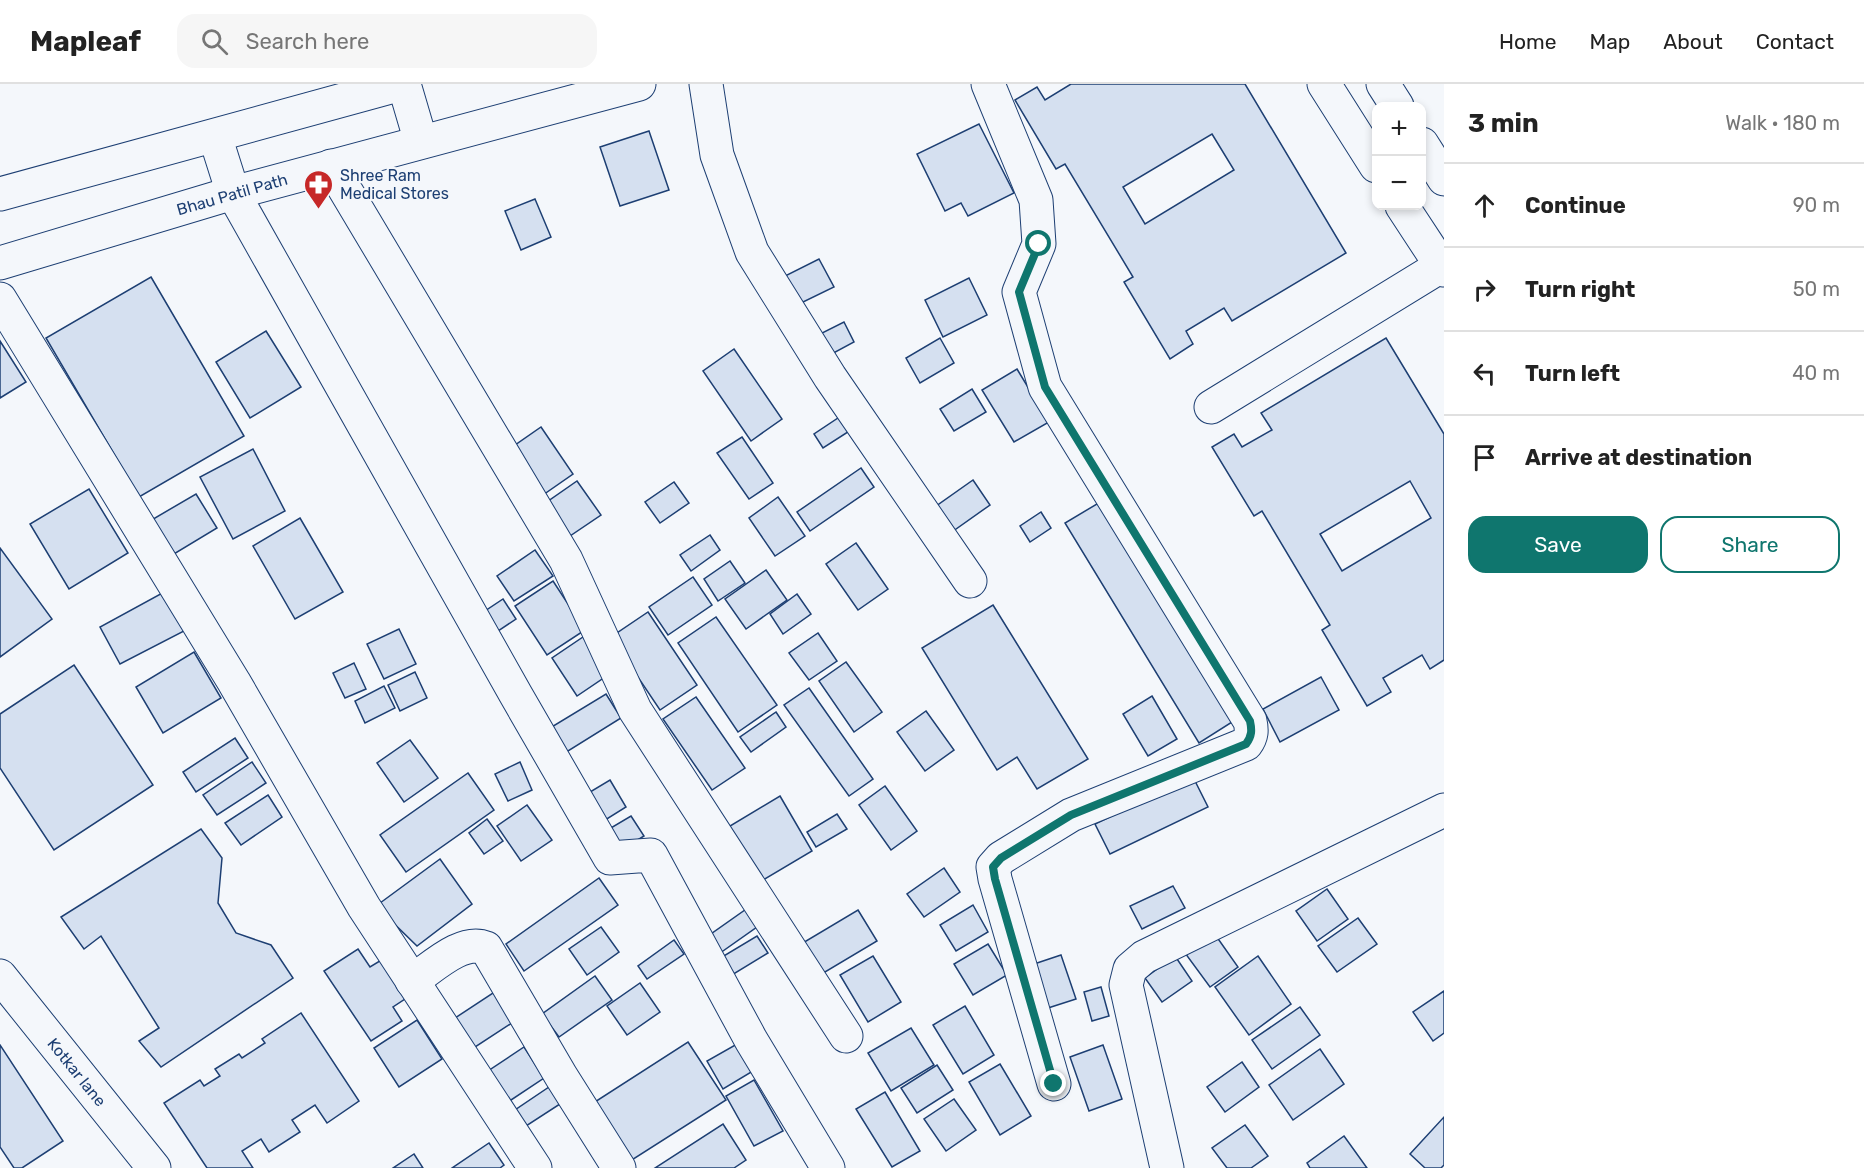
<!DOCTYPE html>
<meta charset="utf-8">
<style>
:root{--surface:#fff;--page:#f6f6f6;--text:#222;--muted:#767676;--line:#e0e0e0;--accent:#0f766e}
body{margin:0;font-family:Rubik,sans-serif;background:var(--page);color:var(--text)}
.controls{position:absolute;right:18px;top:18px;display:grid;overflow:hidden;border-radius:12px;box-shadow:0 3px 9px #0003}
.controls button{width:54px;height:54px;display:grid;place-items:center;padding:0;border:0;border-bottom:2px solid var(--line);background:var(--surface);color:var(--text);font:30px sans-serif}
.stop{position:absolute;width:18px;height:18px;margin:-14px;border:4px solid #0f766e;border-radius:50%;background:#fff}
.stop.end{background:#0f766e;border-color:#fff;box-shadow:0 2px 6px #0008}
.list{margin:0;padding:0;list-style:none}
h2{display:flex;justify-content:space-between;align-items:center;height:78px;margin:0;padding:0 24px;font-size:26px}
h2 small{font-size:20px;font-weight:400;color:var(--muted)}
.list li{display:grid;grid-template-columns:39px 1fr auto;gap:18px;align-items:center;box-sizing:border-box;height:84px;padding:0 24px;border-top:2px solid var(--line)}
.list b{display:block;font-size:22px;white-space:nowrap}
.list em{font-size:20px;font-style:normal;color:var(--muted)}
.actions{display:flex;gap:12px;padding:18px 24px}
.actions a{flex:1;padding:14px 0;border:2px solid var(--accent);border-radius:18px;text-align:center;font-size:21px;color:var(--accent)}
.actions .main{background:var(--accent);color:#fff}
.icon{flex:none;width:33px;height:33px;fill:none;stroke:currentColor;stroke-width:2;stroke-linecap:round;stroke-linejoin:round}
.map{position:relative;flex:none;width:1444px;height:1084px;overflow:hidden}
header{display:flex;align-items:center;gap:36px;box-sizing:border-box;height:84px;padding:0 30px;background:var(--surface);border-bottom:2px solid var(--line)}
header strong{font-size:28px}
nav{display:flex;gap:33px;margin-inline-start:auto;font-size:21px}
.search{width:420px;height:54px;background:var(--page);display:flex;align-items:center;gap:15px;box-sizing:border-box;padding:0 21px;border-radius:18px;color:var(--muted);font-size:22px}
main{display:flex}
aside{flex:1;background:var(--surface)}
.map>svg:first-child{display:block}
</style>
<header>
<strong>Mapleaf</strong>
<div class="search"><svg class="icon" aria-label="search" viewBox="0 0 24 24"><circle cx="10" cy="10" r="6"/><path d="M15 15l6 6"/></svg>Search here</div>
<nav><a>Home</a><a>Map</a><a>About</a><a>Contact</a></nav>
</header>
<main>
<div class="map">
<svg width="1444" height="1084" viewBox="0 0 1444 1084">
<rect width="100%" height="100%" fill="#f4f7fb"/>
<g fill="#d5e0f0" stroke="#1d3f73" stroke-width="1.5" fill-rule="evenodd">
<path d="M1071,0H1245L1346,169L1232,237L1224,224L1186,247L1193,260L1170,275L1124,198L1133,193L1065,80L1056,85L1015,16L1037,3L1045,16ZM1212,50L1234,86L1145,140L1123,103Z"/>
<polygon points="979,40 1014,109 968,132 961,119 945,127 917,70"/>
<polygon points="649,47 669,106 620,122 600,63"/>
<polygon points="535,115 551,153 521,166 505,127"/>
<polygon points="819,175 834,203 799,220 785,192"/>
<polygon points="151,193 244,352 139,413 46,254"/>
<polygon points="969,194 987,231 943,253 925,216"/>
<polygon points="844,238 854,258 828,272 818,251"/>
<polygon points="266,247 301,303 250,334 216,278"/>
<polygon points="940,254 954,279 920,299 906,274"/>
<path d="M1386,254L1444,350V576L1430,585L1422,571L1383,594L1391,608L1367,622L1322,546L1330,541L1262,427L1254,432L1212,363L1234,350L1242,363L1272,346L1261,329ZM1410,397L1431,434L1342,487L1320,450Z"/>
<polygon points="0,257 26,298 0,314"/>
<polygon points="734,265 782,335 751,357 703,287"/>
<polygon points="1017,285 1049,338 1014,358 982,306"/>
<polygon points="972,305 986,328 954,347 940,325"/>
<polygon points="841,332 851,346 823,364 814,350"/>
<polygon points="541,343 573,390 540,413 508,366"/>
<polygon points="742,353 773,399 749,415 717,369"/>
<polygon points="253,365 285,427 233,455 200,393"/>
<polygon points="861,384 874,403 810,447 797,428"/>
<polygon points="973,396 990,421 949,450 932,425"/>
<polygon points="577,397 601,431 567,454 544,420"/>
<polygon points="674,398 689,419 660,439 645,418"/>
<polygon points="89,405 128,469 69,505 30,440"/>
<polygon points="196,410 217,444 164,476 143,441"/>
<polygon points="778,413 805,452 775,472 749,434"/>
<polygon points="1107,414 1240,633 1199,659 1065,439"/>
<polygon points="1041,428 1051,444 1030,458 1020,442"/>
<polygon points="300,434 343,508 295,535 253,462"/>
<polygon points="710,451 720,466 691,487 680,471"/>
<polygon points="856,459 888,505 858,526 826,480"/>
<polygon points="0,464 52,535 0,573"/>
<polygon points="535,466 553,492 514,517 497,492"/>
<polygon points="730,477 745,499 718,517 704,495"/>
<polygon points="766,486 787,516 746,545 725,515"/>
<polygon points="693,493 712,521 668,551 649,523"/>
<polygon points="553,497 585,546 547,571 515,522"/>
<polygon points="166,507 186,546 120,580 100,543"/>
<polygon points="797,510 811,530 783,550 770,530"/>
<polygon points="503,515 516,535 489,553 476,533"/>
<polygon points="993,521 1088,675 1037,705 1017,673 997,686 922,564"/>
<polygon points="648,528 697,601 660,626 611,553"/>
<polygon points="716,533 777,621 738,648 678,559"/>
<polygon points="399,545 416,580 384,595 367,560"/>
<polygon points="818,549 837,577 809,596 789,569"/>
<polygon points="583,553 608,591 577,612 552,574"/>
<polygon points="194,568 221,614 163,649 136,603"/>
<polygon points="846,578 882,628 854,648 819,597"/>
<polygon points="354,579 366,605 345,614 333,589"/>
<polygon points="74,581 153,701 54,766 0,684 0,630"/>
<polygon points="415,588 427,614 400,627 388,601"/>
<polygon points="1321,593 1339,626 1280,658 1263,625"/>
<polygon points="384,602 395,624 365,639 355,617"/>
<polygon points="809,604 873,695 849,712 784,621"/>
<polygon points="606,610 621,634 560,672 545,647"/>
<polygon points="1152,612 1177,655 1148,672 1123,630"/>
<polygon points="696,613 745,684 712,706 663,635"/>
<polygon points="926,627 954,666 925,687 897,648"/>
<polygon points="776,628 786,643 751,668 740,653"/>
<polygon points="235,654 248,674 196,708 183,688"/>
<polygon points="410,656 438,694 404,718 377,679"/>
<polygon points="252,678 266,699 217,731 203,711"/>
<polygon points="520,678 532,706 508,717 495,690"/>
<polygon points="468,689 494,726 406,788 380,751"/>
<polygon points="1193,693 1208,723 1110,770 1095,740"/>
<polygon points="610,696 626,723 602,738 585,711"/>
<polygon points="885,702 917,747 891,766 859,721"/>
<polygon points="268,711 282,733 241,761 225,739"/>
<polygon points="780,712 812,767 758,799 725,745"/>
<polygon points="527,721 552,756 521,777 497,742"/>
<polygon points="837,730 847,745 816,763 807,748"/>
<polygon points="631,732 644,752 617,769 604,748"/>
<polygon points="487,735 503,757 484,770 469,749"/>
<polygon points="201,745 222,774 218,819 236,849 271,861 293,894 161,983 139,957 159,944 101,852 84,865 61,833"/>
<polygon points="440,775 472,820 417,862 376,822"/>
<polygon points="944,784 960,808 924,833 907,810"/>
<polygon points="599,794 618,821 524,887 506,860"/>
<polygon points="1173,802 1185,824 1142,845 1130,822"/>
<polygon points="1327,805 1348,835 1317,857 1296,827"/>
<polygon points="752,821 764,838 713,874 701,857"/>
<polygon points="973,821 988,848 956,867 940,841"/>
<polygon points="858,826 877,857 820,891 801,860"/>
<polygon points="1358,834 1377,860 1337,888 1318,862"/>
<polygon points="601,843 619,868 587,891 569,865"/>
<polygon points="1214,849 1238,883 1210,903 1185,869"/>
<polygon points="757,852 768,869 727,894 717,876"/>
<polygon points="674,856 684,870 647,895 638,882"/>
<polygon points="988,860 1007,891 973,911 954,880"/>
<polygon points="358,865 370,883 383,875 408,913 393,923 402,937 371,957 324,887"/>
<polygon points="1061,871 1076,915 1048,924 1034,880"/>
<polygon points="873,872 901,918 868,938 840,891"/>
<polygon points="1175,872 1192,897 1162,918 1145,894"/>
<polygon points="1258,872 1291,920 1249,951 1215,903"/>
<polygon points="595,892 612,916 559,953 542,930"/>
<polygon points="640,899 660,928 627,951 607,922"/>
<polygon points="1101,903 1109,932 1092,937 1084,908"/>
<polygon points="499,905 518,935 469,967 449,938"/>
<polygon points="1444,907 1444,949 1433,957 1413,928"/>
<polygon points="965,922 994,971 963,990 933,941"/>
<polygon points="1300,923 1320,951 1272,985 1252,956"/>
<polygon points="301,929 359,1017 327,1039 315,1021 292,1036 300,1048 269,1068 261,1055 242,1067 253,1084 207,1084 164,1019 200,996 204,1002 220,992 215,985 239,970 242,974 265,959 262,955"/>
<polygon points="417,936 442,975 399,1003 374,964"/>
<polygon points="911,944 934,981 891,1007 868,969"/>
<polygon points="688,958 726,1016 624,1081 587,1023"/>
<polygon points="737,960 753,987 723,1005 707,977"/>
<polygon points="0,961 63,1057 22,1084 14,1084 0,1063"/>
<polygon points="1103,961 1122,1015 1089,1027 1070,973"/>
<polygon points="524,963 544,994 505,1020 485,989"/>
<polygon points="1320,965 1344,1000 1293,1036 1269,1001"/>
<polygon points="1242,978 1259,1003 1225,1028 1207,1003"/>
<polygon points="1000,980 1031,1032 1000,1051 969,998"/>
<polygon points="937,981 953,1006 917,1029 901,1004"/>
<polygon points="754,996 783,1047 754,1062 726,1012"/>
<polygon points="549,1003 560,1020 523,1044 512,1028"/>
<polygon points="885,1008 920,1067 892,1083 856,1025"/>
<polygon points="954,1015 976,1046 946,1067 924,1035"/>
<polygon points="1444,1033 1444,1081 1441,1084 1425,1084 1410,1070"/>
<polygon points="723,1040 746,1076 734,1084 655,1084"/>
<polygon points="1245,1041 1268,1072 1251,1084 1227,1084 1212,1064"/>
<polygon points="1344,1052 1367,1084 1310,1084 1307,1079"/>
<polygon points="489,1059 504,1081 500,1084 452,1084"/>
<polygon points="414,1070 423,1084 393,1084"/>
</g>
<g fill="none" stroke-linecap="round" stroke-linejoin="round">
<defs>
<g id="street">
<polyline points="706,0 717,71 752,168 830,293 970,497"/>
<path d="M988,0L1036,116L1039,160L1019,208L1045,303L1250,637C1252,646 1252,652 1246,660L1071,731L1001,774L993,783L995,795L1054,1000"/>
<polyline points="215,52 233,109 516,611 610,774 651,771 751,956 828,1084"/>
<polyline points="331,82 566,476 635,626 846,952"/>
<polyline points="0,215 234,598 364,823 535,1084"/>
<polyline points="1211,323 1441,182"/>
<polyline points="0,892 154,1084"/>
<path d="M412,897C432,884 462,854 486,864L561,992L619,1084"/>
<polyline points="1167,1084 1126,901 1130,885 1144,873 1444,726"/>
</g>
<g id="secondary">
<polyline points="404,0 421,58"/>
<polyline points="0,110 401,0"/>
<polyline points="0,179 233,109 639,0"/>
</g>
<g id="primary">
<polyline points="1324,0 1376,82"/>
<polyline points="1383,0 1397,22"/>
<polyline points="1422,60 1444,95"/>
<polyline points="1402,122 1444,186"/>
</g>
</defs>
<use href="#street" stroke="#1d3f73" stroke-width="35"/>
<use href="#secondary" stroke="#1d3f73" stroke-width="35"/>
<use href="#primary" stroke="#1d3f73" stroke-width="35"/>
<use href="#street" stroke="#f4f7fb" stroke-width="33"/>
<use href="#secondary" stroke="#f4f7fb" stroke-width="33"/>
<use href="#primary" stroke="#f4f7fb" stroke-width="33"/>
</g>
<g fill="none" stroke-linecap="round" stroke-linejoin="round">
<path stroke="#0f766e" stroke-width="8" d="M1039,160L1019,208L1045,303L1250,637C1252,646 1252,652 1246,660L1071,731L1001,774L993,783L995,795L1054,1000"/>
</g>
<defs>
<symbol id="pharmacy-pin" viewBox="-11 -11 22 30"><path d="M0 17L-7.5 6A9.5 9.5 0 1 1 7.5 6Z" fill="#c62828" stroke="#f4f7fb"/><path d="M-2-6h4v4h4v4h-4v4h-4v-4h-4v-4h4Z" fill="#fff"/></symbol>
</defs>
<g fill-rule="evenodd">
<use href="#pharmacy-pin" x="302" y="84" width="33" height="45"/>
</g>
<g text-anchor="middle" stroke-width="4.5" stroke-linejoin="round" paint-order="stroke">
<g font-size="16" fill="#1d3f73" stroke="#f4f7fb" text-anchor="start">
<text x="340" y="97">Shree Ram<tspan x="340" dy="18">Medical Stores</tspan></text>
</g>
<g font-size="16" fill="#1d3f73" stroke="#f4f7fb">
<text transform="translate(232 110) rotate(-16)" y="6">Bhau Patil Path</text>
<text transform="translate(77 988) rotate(51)" y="6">Kotkar lane</text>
</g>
</g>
</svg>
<div class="controls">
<button>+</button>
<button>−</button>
</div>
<div class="stop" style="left:1039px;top:160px"></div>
<div class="stop end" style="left:1054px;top:1000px"></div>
</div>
<aside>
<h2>3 min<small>Walk · 180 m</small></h2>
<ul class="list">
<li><svg class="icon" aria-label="ahead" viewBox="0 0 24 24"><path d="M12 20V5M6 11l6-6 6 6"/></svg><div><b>Continue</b></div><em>90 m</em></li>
<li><svg class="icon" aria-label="right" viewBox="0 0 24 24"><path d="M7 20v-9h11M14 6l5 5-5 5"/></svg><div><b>Turn right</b></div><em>50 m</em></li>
<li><svg class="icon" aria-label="left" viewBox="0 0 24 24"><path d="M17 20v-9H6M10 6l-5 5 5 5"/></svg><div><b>Turn left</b></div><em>40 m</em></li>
<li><svg class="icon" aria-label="arrive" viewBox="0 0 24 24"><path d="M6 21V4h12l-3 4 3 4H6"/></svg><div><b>Arrive at destination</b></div></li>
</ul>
<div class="actions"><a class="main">Save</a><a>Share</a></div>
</aside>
</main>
